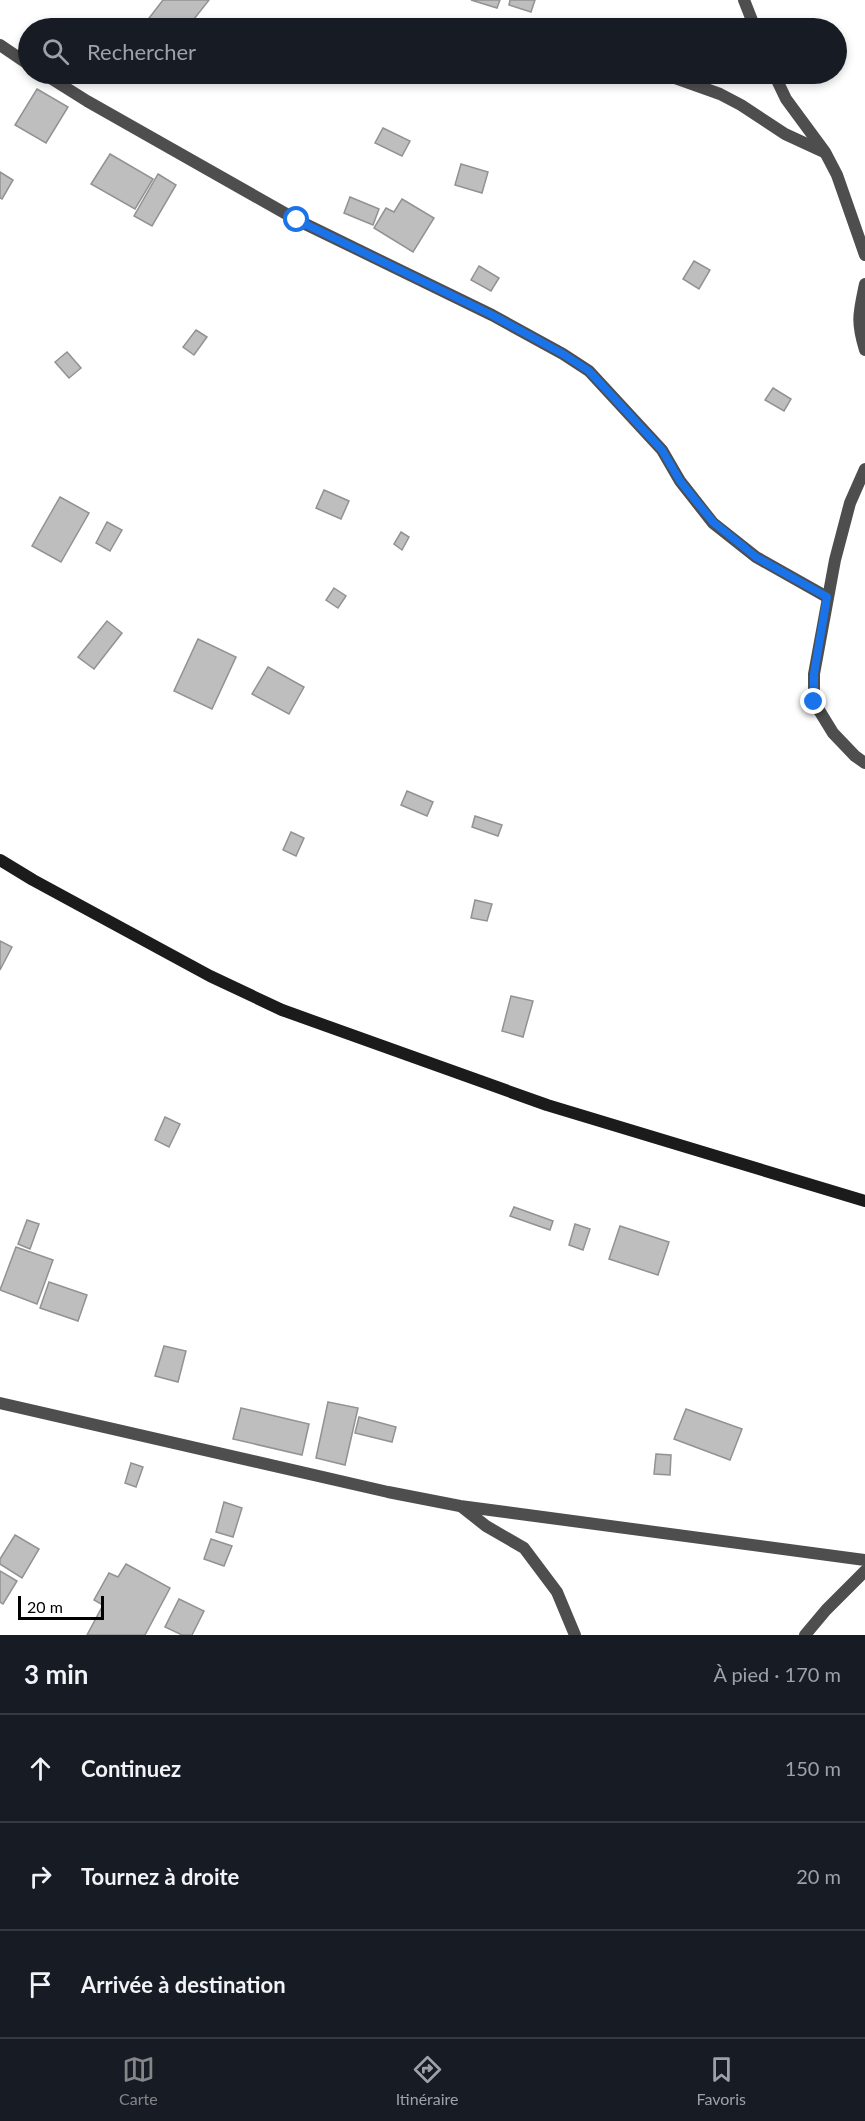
<!DOCTYPE html>
<html lang="fr">
<meta charset="utf-8">
<style>
:root{--surface:#171b24;--page:#242831;--text:#f1f3f6;--muted:#9ea1a6;--line:#363941;--accent:#858687}
body{margin:0;font-family:Lato,sans-serif;background:var(--page);color:var(--text)}
.scale{position:absolute;left:18px;bottom:15px;width:86px;box-sizing:border-box;padding-left:6px;border:3px solid #000;border-top:0;font-size:16px;line-height:21px;white-space:nowrap;color:#000;-webkit-text-stroke:4px #fff;paint-order:stroke}
.stop{position:absolute;width:18px;height:18px;margin:-14px;border:4px solid #1a73e8;border-radius:50%;background:#fff}
.stop.end{background:#1a73e8;border-color:#fff;box-shadow:0 2px 6px #0008}
.list{margin:0;padding:0;list-style:none}
h2{display:flex;justify-content:space-between;align-items:center;height:78px;margin:0;padding:0 24px;font-size:26px}
h2 small{font-size:20px;font-weight:400;color:var(--muted)}
.list li{display:grid;grid-template-columns:39px 1fr auto;gap:18px;align-items:center;box-sizing:border-box;height:108px;padding:0 24px;border-top:2px solid var(--line)}
.list b{display:block;font-size:22px;white-space:nowrap}
.list em{font-size:20px;font-style:normal;color:var(--muted)}
.icon{flex:none;width:33px;height:33px;fill:none;stroke:currentColor;stroke-width:2;stroke-linecap:round;stroke-linejoin:round}
.map{position:relative;flex:none;width:865px;height:1635px;overflow:hidden}
.search{position:absolute;background:var(--surface);box-shadow:0 3px 9px #0003;left:18px;right:18px;top:18px;height:66px;display:flex;align-items:center;gap:15px;box-sizing:border-box;padding:0 21px;border-radius:33px;color:var(--muted);font-size:22px}
.sheet{height:402px;background:var(--surface)}
nav{display:flex;justify-content:space-around;align-items:center;box-sizing:border-box;height:84px;border-top:2px solid var(--line);background:var(--surface);font-size:16px;color:var(--muted)}
nav a{display:grid;justify-items:center;gap:3px}
nav .on{color:var(--accent)}
.map>svg:first-child{display:block}
</style>
<div class="map">
<svg width="865" height="1635" viewBox="0 0 865 1635">
<rect width="100%" height="100%" fill="#fff"/>
<g fill="#bebebe" stroke="#929292" stroke-width="1.5">
<polygon points="163,0 209,0 187,28 155,28 146,22"/>
<polygon points="471,0 500,0 497,8"/>
<polygon points="510,0 535,0 531,12 509,5"/>
<polygon points="37,89 68,107 46,143 15,125"/>
<polygon points="383,128 410,141 402,156 375,143"/>
<polygon points="110,154 153,179 135,209 91,184"/>
<polygon points="461,164 488,172 482,193 455,185"/>
<polygon points="0,172 13,180 2,199 0,198"/>
<polygon points="158,174 176,185 152,226 134,216"/>
<polygon points="350,197 379,209 373,225 344,213"/>
<polygon points="402,199 434,218 413,252 374,228 386,208 394,212"/>
<polygon points="694,261 710,270 699,289 683,279"/>
<polygon points="479,266 499,278 491,291 471,280"/>
<polygon points="196,330 207,337 194,355 183,347"/>
<polygon points="67,352 81,368 69,378 55,362"/>
<polygon points="773,388 791,399 784,411 765,400"/>
<polygon points="324,490 349,501 341,519 316,508"/>
<polygon points="60,497 89,513 61,562 32,546"/>
<polygon points="107,522 122,530 110,551 96,543"/>
<polygon points="401,532 409,537 402,550 394,544"/>
<polygon points="334,588 346,596 338,608 326,600"/>
<polygon points="107,621 122,633 94,669 78,657"/>
<polygon points="198,639 236,657 212,709 174,691"/>
<polygon points="268,667 304,687 289,714 252,694"/>
<polygon points="407,791 433,802 427,816 401,805"/>
<polygon points="475,816 502,825 498,836 472,827"/>
<polygon points="291,832 304,838 296,856 283,850"/>
<polygon points="475,900 492,904 487,921 471,918"/>
<polygon points="0,941 12,947 0,970"/>
<polygon points="511,996 533,1001 523,1037 502,1031"/>
<polygon points="165,1117 180,1124 169,1147 155,1140"/>
<polygon points="514,1207 553,1221 550,1230 510,1216"/>
<polygon points="27,1220 39,1224 30,1249 18,1244"/>
<polygon points="575,1224 590,1229 583,1250 569,1245"/>
<polygon points="620,1226 669,1242 658,1275 609,1259"/>
<polygon points="16,1247 53,1260 37,1304 0,1290"/>
<polygon points="49,1282 87,1295 78,1321 40,1308"/>
<polygon points="164,1346 186,1351 178,1382 155,1376"/>
<polygon points="328,1402 358,1408 345,1465 316,1458"/>
<polygon points="241,1408 309,1424 302,1455 233,1439"/>
<polygon points="686,1409 742,1429 730,1460 674,1439"/>
<polygon points="359,1417 396,1427 392,1442 355,1433"/>
<polygon points="656,1454 671,1455 670,1475 654,1474"/>
<polygon points="131,1463 143,1467 136,1487 125,1483"/>
<polygon points="224,1502 242,1508 233,1537 216,1532"/>
<polygon points="15,1535 39,1549 22,1578 0,1564 0,1559"/>
<polygon points="211,1539 232,1546 224,1566 204,1559"/>
<polygon points="126,1564 170,1588 145,1635 87,1635 103,1605 94,1600 109,1573 118,1577"/>
<polygon points="0,1571 17,1581 3,1604 0,1602"/>
<polygon points="179,1599 204,1611 192,1635 182,1635 165,1627"/>
</g>
<g fill="none" stroke-linecap="round" stroke-linejoin="round">
<g stroke="#4e4e4e" stroke-width="12">
<polyline points="744,0 755,28"/>
<polyline points="0,45 28,64"/>
<polyline points="44,74 87,101 297,220 492,315 563,354 589,371 662,450 680,481 713,523 756,557 827,597"/>
<polyline points="664,74 720,94 741,105 785,134 824,152"/>
<polyline points="774,74 786,99 825,152 837,175 865,255"/>
<path d="M865,284C859,313 856,321 865,350"/>
<polyline points="865,469 850,503 835,560 814,674 814,702 833,733 855,756 865,763"/>
<polyline points="0,1403 388,1492 460,1506 865,1560"/>
<polyline points="462,1507 486,1526 524,1548 557,1592 575,1635"/>
<polyline points="805,1635 826,1610 865,1571"/>
</g>
<polyline stroke="#1b1b1b" stroke-width="12" points="0,860 33,880 210,976 282,1010 547,1105 865,1201"/>
</g>
<g fill="none" stroke-linecap="round" stroke-linejoin="round">
<polyline stroke="#1a73e8" stroke-width="8" points="297,220 492,315 563,354 589,371 662,450 680,481 713,522 756,557 827,597 814,674 814,702"/>
</g>
</svg>
<div class="scale">20 m</div>
<div class="stop" style="left:297px;top:220px"></div>
<div class="stop end" style="left:814px;top:702px"></div>
<div class="search"><svg class="icon" aria-label="search" viewBox="0 0 24 24"><circle cx="10" cy="10" r="6"/><path d="M15 15l6 6"/></svg>Rechercher</div>
</div>
<section class="sheet">
<h2>3 min<small>À pied · 170 m</small></h2>
<ul class="list">
<li><svg class="icon" aria-label="ahead" viewBox="0 0 24 24"><path d="M12 20V5M6 11l6-6 6 6"/></svg><div><b>Continuez</b></div><em>150 m</em></li>
<li><svg class="icon" aria-label="right" viewBox="0 0 24 24"><path d="M7 20v-9h11M14 6l5 5-5 5"/></svg><div><b>Tournez à droite</b></div><em>20 m</em></li>
<li><svg class="icon" aria-label="arrive" viewBox="0 0 24 24"><path d="M6 21V4h12l-3 4 3 4H6"/></svg><div><b>Arrivée à destination</b></div></li>
</ul>
</section>
<nav>
<a class="on"><svg class="icon" aria-label="map" viewBox="0 0 24 24"><path d="M3 6l6-2 6 2 6-2v14l-6 2-6-2-6 2zM9 4v14M15 6v14"/></svg>Carte</a>
<a><svg class="icon" aria-label="directions" viewBox="0 0 24 24"><path d="M12 3l9 9-9 9-9-9zM9 14v-3h6M13 9l2 2-2 2"/></svg>Itinéraire</a>
<a><svg class="icon" aria-label="saved" viewBox="0 0 24 24"><path d="M7 4h10v16l-5-4-5 4z"/></svg>Favoris</a>
</nav>
